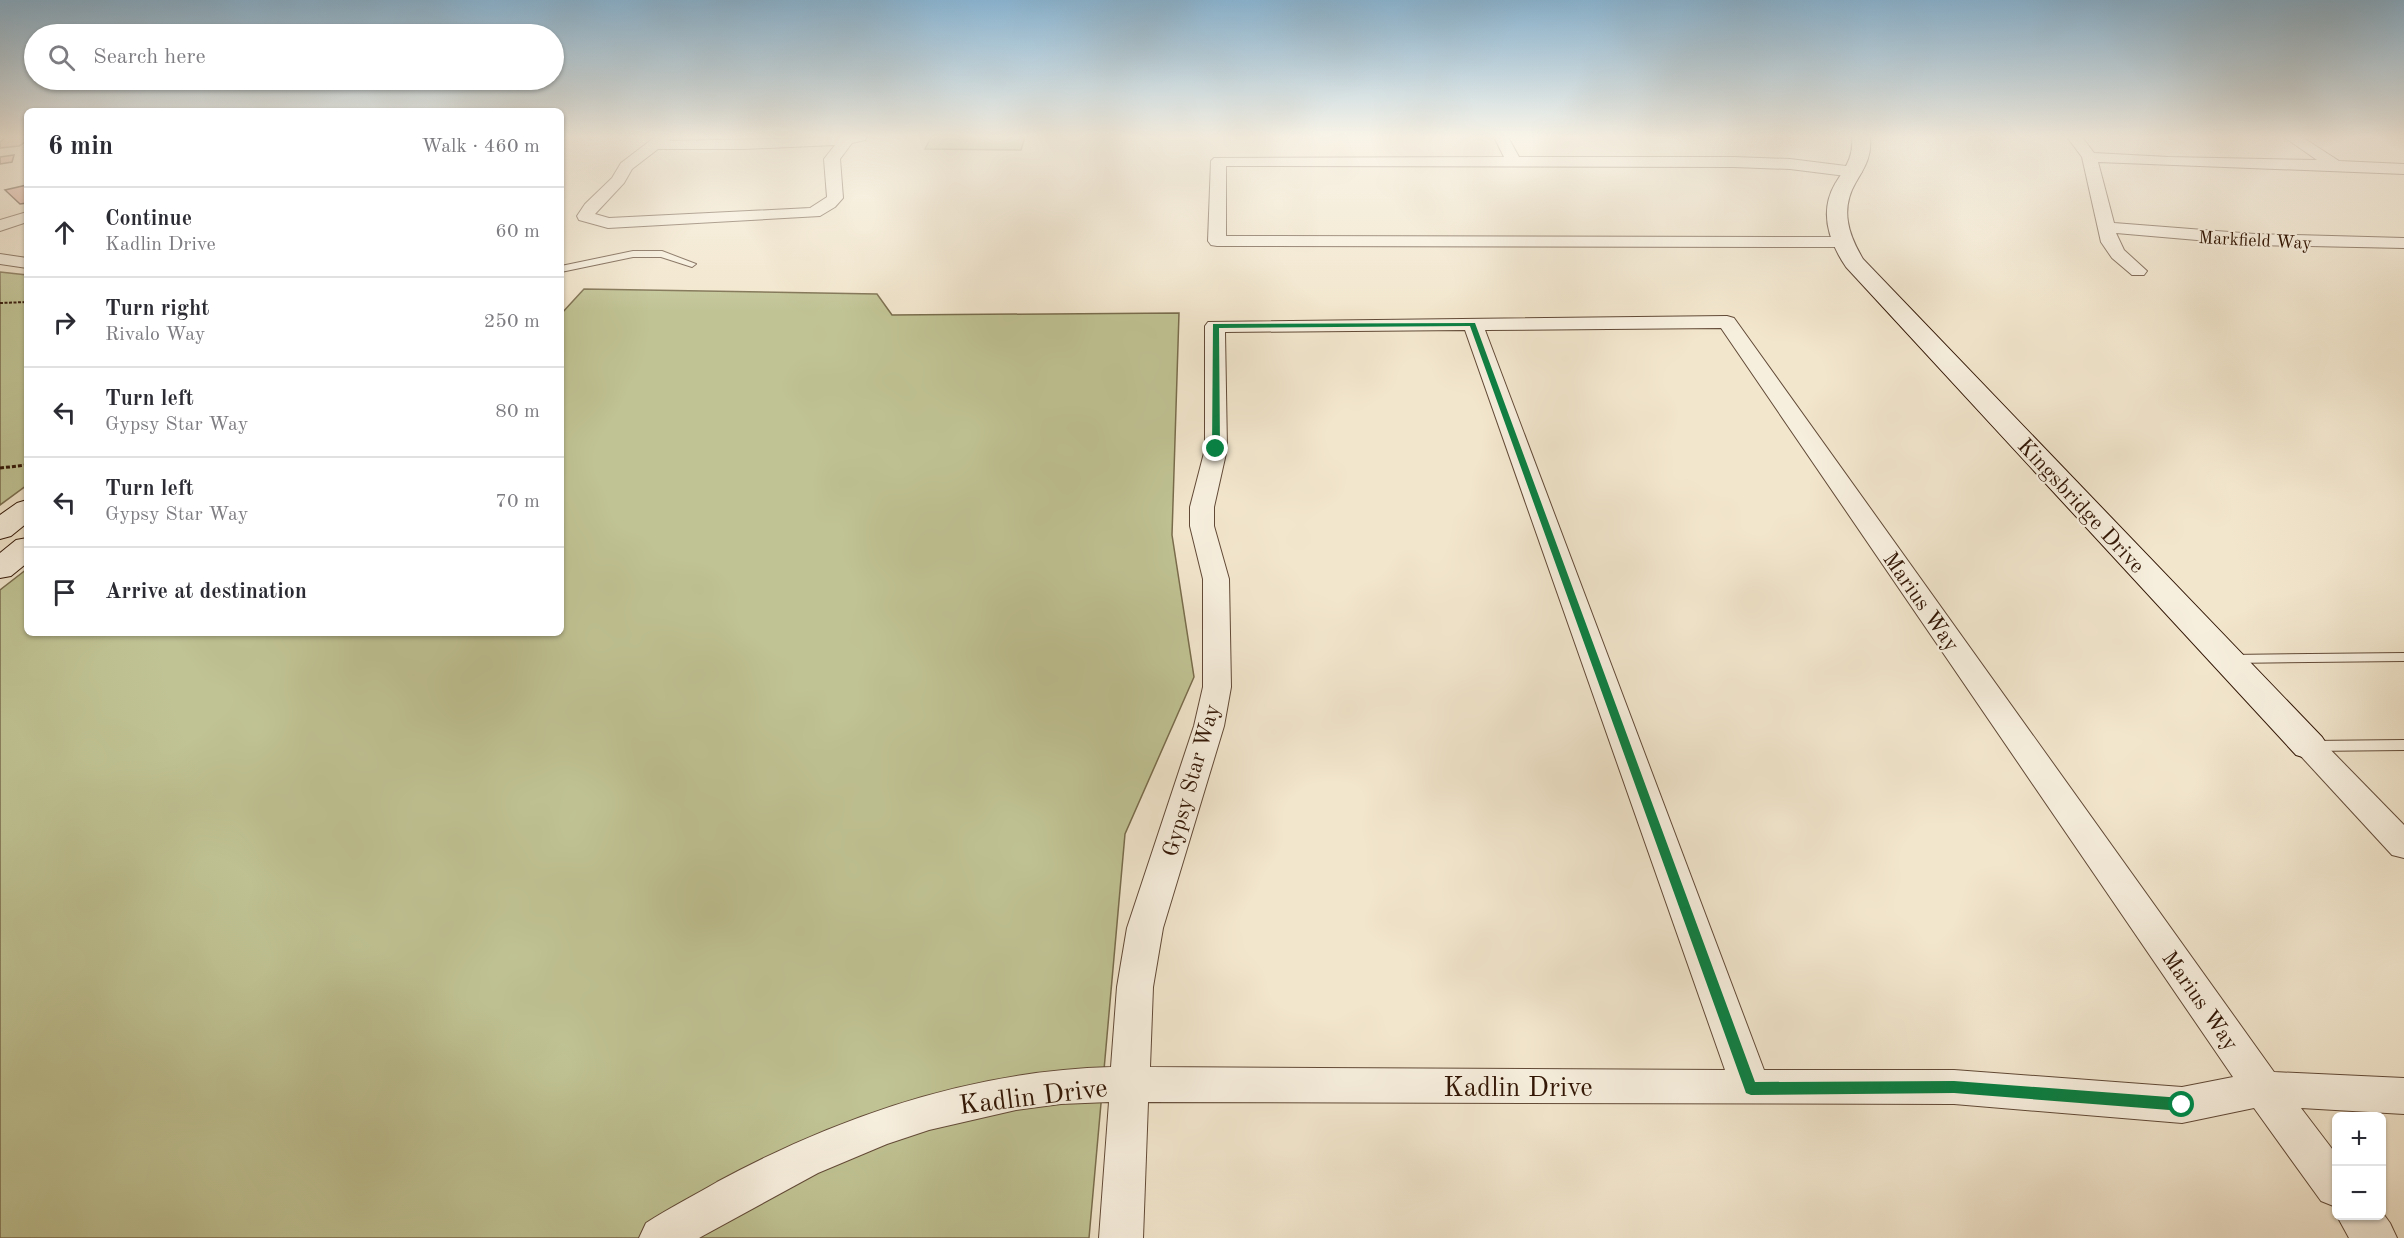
<!DOCTYPE html>
<meta charset="utf-8">
<style>
:root{--surface:#fff;--page:#f7f7f7;--text:#2b2b33;--muted:#7c7c81;--line:#e1e1e2}
body{margin:0;font-family:"Old Standard TT",serif;background:var(--page);color:var(--text)}
.controls{position:absolute;right:18px;bottom:18px;display:grid;overflow:hidden;border-radius:9px;box-shadow:0 2px 4px #0004}
.controls button{width:54px;height:54px;display:grid;place-items:center;padding:0;border:0;border-bottom:2px solid var(--line);background:var(--surface);color:var(--text);font:30px sans-serif}
.stop{position:absolute;width:18px;height:18px;margin:-14px;border:4px solid #0b8043;border-radius:50%;background:#fff}
.stop.end{background:#0b8043;border-color:#fff;box-shadow:0 2px 6px #0008}
.list{margin:0;padding:0;list-style:none}
h2{display:flex;justify-content:space-between;align-items:center;height:78px;margin:0;padding:0 24px;font-size:26px}
h2 small{font-size:20px;font-weight:400;color:var(--muted)}
.list li{display:grid;grid-template-columns:39px 1fr auto;gap:18px;align-items:center;box-sizing:border-box;height:90px;padding:0 24px;border-top:2px solid var(--line)}
.list b{display:block;font-size:22px;white-space:nowrap}
.list p{margin:0;font-size:20px;white-space:nowrap;color:var(--muted)}
.list em{font-size:20px;font-style:normal;color:var(--muted)}
.icon{flex:none;width:33px;height:33px;fill:none;stroke:currentColor;stroke-width:2;stroke-linecap:round;stroke-linejoin:round}
.map{position:relative;flex:none;width:2404px;height:1238px;overflow:hidden}
.search{position:absolute;background:var(--surface);box-shadow:0 2px 4px #0004;left:24px;top:24px;width:540px;height:66px;display:flex;align-items:center;gap:15px;box-sizing:border-box;padding:0 21px;border-radius:33px;color:var(--muted);font-size:22px}
.panel{position:absolute;background:var(--surface);box-shadow:0 2px 4px #0004;left:24px;top:108px;width:540px;height:528px;border-radius:9px}
.map>svg:first-child{display:block}
</style>
<div class="map">
<svg width="2404" height="1238" viewBox="0 0 2404 1238">
<rect width="100%" height="100%" fill="#f2e6cd"/>
<filter id="stains"><feTurbulence type="fractalNoise" baseFrequency=".00333" numOctaves="4"/><feColorMatrix values="0 0 0 0 .2 0 0 0 0 .09 0 0 0 0 .02 0 0 0 .5 -.17"/></filter>
<radialGradient id="worn" r=".72"><stop offset=".6" stop-color="#630" stop-opacity="0"/><stop offset="1" stop-color="#630" stop-opacity=".3"/></radialGradient>
<g fill="#c0c394" stroke="#796c4c" stroke-width="1.5">
<polygon points="931,137 1025,137 1021,150 925,149"/>
<polygon points="0,272 27,275 27,485 0,505"/>
<polygon points="584,289 877,294 892,315 1179,313 1172,535 1194,677 1125,834 1089,1238 0,1238 0,590 27,569 27,633 561,633 561,314"/>
</g>
<g fill="#dca18e" stroke="#321605" stroke-width="1.5">
<polygon points="7,137 27,137 27,141 19,146 0,148 0,142"/>
<polygon points="14,155 12,162 0,164 0,157"/>
<polygon points="27,185 27,203 20,204 5,190"/>
</g>
<g fill="none" stroke-linecap="round" stroke-linejoin="round">
<defs>
<g id="lane">
<polygon points="633,251 662,251 696,264 692,267 661,257 633,257 561,272 561,266"/>
<polygon points="2404,653 2404,661 2230,663 2223,659 2230,655"/>
<polygon points="2404,740 2404,750 2310,751 2305,750 2302,746 2305,742 2310,741"/>
</g>
<g id="street">
<path d="M655,137H672L669,141L867,137L865,140L852,143L840,159L843,198L835,207L820,216L608,228L579,220L577,216L585,204L612,178L621,163ZM835,145L824,159L827,197L810,208L609,218L595,214L624,183L632,169L658,149H744Z"/>
<polygon points="1494,137 1508,137 1519,157 1734,157 1790,159 1854,167 1862,172 1854,177 1790,169 1734,167 1226,166 1226,236 1843,237 1849,238 1852,242 1849,246 1843,247 1217,246 1211,245 1208,241 1211,161 1214,158 1504,157"/>
<polygon points="2067,137 2082,137 2094,153 2168,157 2317,160 2284,137 2302,137 2339,161 2404,164 2404,174 2098,162 2114,223 2255,234 2404,238 2404,248 2255,245 2116,233 2124,250 2147,271 2144,275 2132,275 2112,258 2101,242 2082,157"/>
<polygon points="27,212 27,222 0,231 0,220"/>
<polygon points="0,254 27,258 27,268 0,264"/>
<path d="M1727,316L1734,318L2274,1072L2404,1078V1114L2301,1108L2336,1154V1207L2321,1201L2254,1108L2182,1123L1954,1104L1148,1102L1143,1238H1099L1109,1102L1061,1104L1016,1110L929,1130L887,1144L818,1173L699,1238H639L646,1223C669,1208 693,1196 717,1182C839,1116 971,1071 1111,1067L1117,987L1127,928L1194,726L1203,687V579L1190,526V507L1205,449V326L1208,322ZM1721,328L2233,1077L2182,1087L1954,1070H1764L1485,330ZM1465,330L1725,1070L1150,1067L1153,987L1163,928L1224,726L1231,687L1229,579L1214,526V507L1227,449L1225,332Z"/>
<polygon points="2309,736 2320,739 2404,825 2404,858 2392,855 2298,753 2294,746 2298,739"/>
<polygon points="2382,1212 2390,1223 2397,1238 2349,1238 2337,1216 2382,1216"/>
</g>
<g id="secondary">
<path d="M1852,137H1870C1872,156 1865,167 1856,182C1840,209 1848,234 1863,259L2322,737L2328,746L2322,755L2309,759L2296,755L1846,267C1829,242 1819,212 1835,184C1845,168 1854,157 1852,137Z"/>
<polygon points="27,500 27,523 11,536 0,539 0,515 17,503"/>
<polygon points="27,538 27,563 11,576 0,578 0,553 16,540"/>
</g>
</defs>
<use href="#lane" stroke="#624a37" stroke-width="2"/>
<use href="#street" stroke="#624a37" stroke-width="2"/>
<use href="#secondary" stroke="#321605" stroke-width="2"/>
<polyline stroke="#321605" stroke-width="2" stroke-dasharray="3 1.5" stroke-linecap="butt" points="0,303 27,302"/>
<polyline stroke="#321605" stroke-width="3" stroke-dasharray="4 2" stroke-linecap="butt" points="0,468 27,465"/>
<use href="#lane" fill="#f7efde" fill-rule="evenodd"/>
<use href="#street" fill="#f7efde" fill-rule="evenodd"/>
<use href="#secondary" fill="#f7efde" fill-rule="evenodd"/>
</g>
<linearGradient id="sky" x2="0" y2="1"><stop stop-color="#8ab8d8"/><stop offset="0.44" stop-color="#f9f4e8"/><stop offset="1" stop-color="#f9f4e8" stop-opacity="0"/></linearGradient>
<rect width="2404" height="311" fill="url(#sky)"/>
<polygon fill="#0b8043" points="1475,323 1755,1082 1954,1081 2182,1098 2187,1100 2190,1105 2187,1109 2182,1111 1954,1093 1751,1095 1746,1093 1470,326 1219,328 1220,449 1216,451 1212,449 1213,324"/>
<g text-anchor="middle" stroke-width="4.5" stroke-linejoin="round" paint-order="stroke">
<g font-size="18" fill="#321605" stroke="#f7efde">
<text transform="translate(2255 240) rotate(3)" y="6">Markfield Way</text>
</g>
<g font-size="22" fill="#321605" stroke="#f7efde">
<text transform="translate(2082 505) rotate(47)" y="8">Kingsbridge Drive</text>
<text transform="translate(1922 601) rotate(55)" y="8">Marius Way</text>
<text transform="translate(1190 780) rotate(-74)" y="8">Gypsy Star Way</text>
<text transform="translate(2201 1000) rotate(55)" y="8">Marius Way</text>
</g>
<g font-size="27" fill="#321605" stroke="#f7efde">
<text x="1518" y="1096">Kadlin Drive</text>
<text transform="translate(1033 1096) rotate(-7)" y="9">Kadlin Drive</text>
</g>
</g>
<rect width="100%" height="100%" filter="url(#stains)"/>
<rect width="100%" height="100%" fill="url(#worn)"/>
</svg>
<div class="controls">
<button>+</button>
<button>−</button>
</div>
<div class="stop" style="left:2182px;top:1105px"></div>
<div class="stop end" style="left:1216px;top:449px"></div>
<div class="search"><svg class="icon" aria-label="search" viewBox="0 0 24 24"><circle cx="10" cy="10" r="6"/><path d="M15 15l6 6"/></svg>Search here</div>
<section class="panel">
<h2>6 min<small>Walk · 460 m</small></h2>
<ul class="list">
<li><svg class="icon" aria-label="ahead" viewBox="0 0 24 24"><path d="M12 20V5M6 11l6-6 6 6"/></svg><div><b>Continue</b><p>Kadlin Drive</p></div><em>60 m</em></li>
<li><svg class="icon" aria-label="right" viewBox="0 0 24 24"><path d="M7 20v-9h11M14 6l5 5-5 5"/></svg><div><b>Turn right</b><p>Rivalo Way</p></div><em>250 m</em></li>
<li><svg class="icon" aria-label="left" viewBox="0 0 24 24"><path d="M17 20v-9H6M10 6l-5 5 5 5"/></svg><div><b>Turn left</b><p>Gypsy Star Way</p></div><em>80 m</em></li>
<li><svg class="icon" aria-label="left" viewBox="0 0 24 24"><path d="M17 20v-9H6M10 6l-5 5 5 5"/></svg><div><b>Turn left</b><p>Gypsy Star Way</p></div><em>70 m</em></li>
<li><svg class="icon" aria-label="arrive" viewBox="0 0 24 24"><path d="M6 21V4h12l-3 4 3 4H6"/></svg><div><b>Arrive at destination</b></div></li>
</ul>
</section>
</div>
